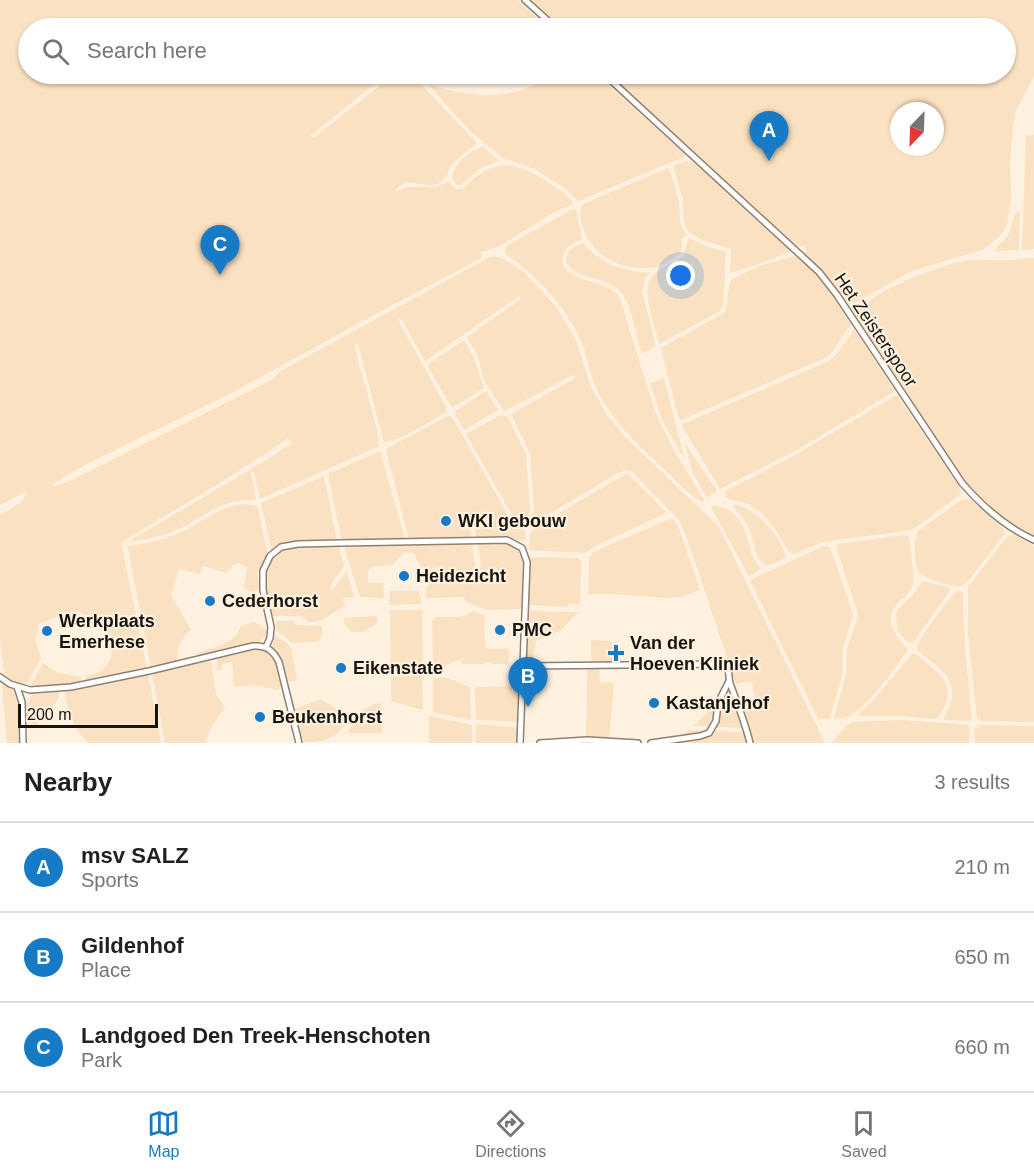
<!DOCTYPE html>
<style>
:root{--surface:#fff;--page:#f6f6f6;--text:#202124;--muted:#757577;--line:#e0e0e0;--accent:#167ac5}
body{margin:0;font-family:Arial,sans-serif;background:var(--page);color:var(--text)}
.compass{position:absolute;left:890px;top:102px;width:54px;height:54px;border-radius:50%;background:var(--surface);box-shadow:0 2px 4px #0004;rotate:203deg}
.scale{position:absolute;left:18px;bottom:15px;width:140px;box-sizing:border-box;padding-left:6px;border:3px solid #17130d;border-top:0;font-size:16px;line-height:21px;white-space:nowrap;color:#17130d;-webkit-text-stroke:4px #fef1e0;paint-order:stroke}
.you{position:absolute;left:681px;top:276px;width:21px;height:21px;margin:-15px;border:4px solid #fff;border-radius:50%;background:#1a73e8;box-shadow:0 0 0 9px #1a73e833}
.badge{display:grid;place-items:center;width:39px;height:39px;border-radius:50%;background:var(--accent);color:#fff;font-size:20px;font-weight:700}
.pin{position:absolute;translate:-50% -50px;filter:drop-shadow(0 2px 3px #0008)}
.pin::after{content:'';position:absolute;top:32px;width:21px;height:18px;background:inherit;clip-path:polygon(0 0,100% 0,50% 100%)}
.list{margin:0;padding:0;list-style:none}
h2{display:flex;justify-content:space-between;align-items:center;height:78px;margin:0;padding:0 24px;font-size:26px}
h2 small{font-size:20px;font-weight:400;color:var(--muted)}
.list li{display:grid;grid-template-columns:39px 1fr auto;gap:18px;align-items:center;box-sizing:border-box;height:90px;padding:0 24px;border-top:2px solid var(--line)}
.list b{display:block;font-size:22px;white-space:nowrap}
.list p{margin:0;font-size:20px;white-space:nowrap;color:var(--muted)}
.list em{font-size:20px;font-style:normal;color:var(--muted)}
.icon{flex:none;width:33px;height:33px;fill:none;stroke:currentColor;stroke-width:2;stroke-linecap:round;stroke-linejoin:round}
.map{position:relative;flex:none;width:1034px;height:743px;overflow:hidden}
.search{position:absolute;background:var(--surface);box-shadow:0 2px 4px #0004;left:18px;right:18px;top:18px;height:66px;display:flex;align-items:center;gap:15px;box-sizing:border-box;padding:0 21px;border-radius:33px;color:var(--muted);font-size:22px}
.sheet{height:348px;background:var(--surface)}
nav{display:flex;justify-content:space-around;align-items:center;box-sizing:border-box;height:84px;border-top:2px solid var(--line);background:var(--surface);font-size:16px;color:var(--muted)}
nav a{display:grid;justify-items:center;gap:3px}
nav .on{color:var(--accent)}
.map>svg:first-child{display:block}
</style>
<div class="map">
<svg width="1034" height="743" viewBox="0 0 1034 743">
<rect width="100%" height="100%" fill="#fef1e0"/>
<g fill="#fae1c1" fill-rule="evenodd">
<path d="M0,0H517L549,28H28V74H387L310,136L314,138L388,79L395,74H402L419,82L477,143C468,151 456,157 450,168C447,174 445,180 439,183C423,190 410,174 395,190L398,191C415,181 433,194 448,181L455,189H463C492,158 515,160 549,183C558,189 568,194 573,204L553,213L498,247L481,252L482,258L392,305L235,391L85,465L63,477L51,486L59,485L72,480L272,380L279,372L492,256L502,258L523,271L556,307L575,338L591,387L606,414L626,438L719,527L825,743H752L743,707L757,702L751,681L736,684L693,555L680,521L631,471L626,470L618,473L532,524L534,508L530,453L511,414L576,378L573,375L504,411L485,382L478,356L467,337L521,299L519,296L425,361L401,318L398,320L446,407V412C431,421 400,441 384,442L358,344L354,345L377,430L379,446L260,499L254,472H251L256,500C219,499 212,512 183,527C165,536 147,539 128,542L263,462L292,443L289,438L215,486L121,542L147,669L86,681L85,677C114,672 121,643 100,625C94,620 86,616 79,612L54,618L39,624L35,640L41,658L27,684L21,685L11,680L4,673L0,639V515L19,504L27,495L25,492L0,505Z"/>
<path d="M531,0H1034V76L1016,111L1013,125L1010,161L1011,199L1007,225L1000,236L984,249L912,271L858,301L853,303L844,301L828,279L805,254L806,246L797,247L610,74H1006V28H562ZM899,111H935V147H899Z"/>
<path d="M549,74H596L685,154L684,157L578,201L566,189L535,169L503,158L470,131L428,84C467,97 515,104 549,74Z"/>
<polygon points="1026,135 1034,135 1034,249 1022,250"/>
<path d="M483,147L499,161L479,169L461,185H457L452,178C454,164 469,151 483,147Z"/>
<path d="M685,161L696,164L788,247L791,250L789,252C781,256 734,273 730,273L731,249L702,240L693,235L687,230L684,222L683,200L674,168L675,165Z"/>
<path d="M669,168L679,201L680,223L686,235L682,239L681,253C674,258 664,265 656,267C625,273 592,257 583,227C580,219 579,212 583,204Z"/>
<path d="M573,209L576,210L582,239C569,244 559,251 563,266C576,284 604,279 619,296L655,412L675,452L704,500L703,502C690,497 676,480 665,470C641,447 615,424 599,394C591,379 589,362 583,346C568,307 538,277 505,253L506,246Z"/>
<polygon points="1016,212 1020,213 1019,250 994,251 1008,236"/>
<path d="M688,238L708,247L726,252L723,305L718,312L659,344C656,328 641,291 651,278C659,268 674,264 684,256Z"/>
<path d="M583,243C600,264 623,271 649,273L645,280L642,291L656,346L642,354C637,337 632,306 621,292C607,275 573,280 566,261C566,251 574,246 583,243Z"/>
<path d="M794,256C813,263 840,308 852,325C841,333 838,348 827,357L681,420L679,419L661,348L724,313C730,303 726,290 731,280L757,267Z"/>
<path d="M1025,258H1034V537C1008,526 987,507 968,486L855,317C861,295 942,264 965,261C984,258 1007,263 1025,258Z"/>
<polygon points="854,329 895,391 795,451 720,489 682,426 683,424 829,361 839,352"/>
<polygon points="464,340 474,358 484,388 453,407 451,406 427,365"/>
<polygon points="664,378 684,458 663,422 650,383"/>
<polygon points="486,391 498,410 464,430 455,414 455,411"/>
<path d="M897,395L961,489L959,495L916,527L911,530L823,542L793,554L789,552C779,534 767,514 748,504C741,500 732,502 726,497L725,492L728,490L797,454Z"/>
<polygon points="501,415 507,416 526,454 530,508 527,526 515,520 466,434"/>
<polygon points="448,416 452,417 512,522 525,530 525,541 501,536 476,537 473,515 469,515 471,537 409,539 386,449"/>
<polygon points="684,442 717,491 707,498 693,473"/>
<polygon points="380,451 405,539 342,541 328,474"/>
<polygon points="626,474 630,476 666,512 664,514 595,546 585,553 529,550 530,534 534,528"/>
<polygon points="324,476 337,541 293,543 272,552 261,503"/>
<path d="M963,499L971,500L1004,529L1005,533L969,580C967,581 963,585 961,586C953,588 926,578 919,573C914,564 913,540 918,531Z"/>
<path d="M243,504L257,506L268,555L257,574L260,588L253,593L244,588L247,567L238,563L232,565L227,573L203,566L200,574L179,569L171,595L191,630C180,639 176,649 178,663L151,668L128,548L129,546C148,543 166,540 184,531C204,521 219,507 243,504Z"/>
<path d="M732,505C753,504 783,538 786,558L768,566C753,560 756,541 749,528C745,520 738,512 732,505Z"/>
<path d="M714,506C740,508 746,532 751,552C753,559 758,564 761,569L749,576L711,507Z"/>
<polygon points="669,519 673,519 678,526 700,590 680,597 666,598 614,594 588,594 589,558 594,552"/>
<path d="M904,535L909,537C910,546 915,578 913,584C910,595 901,598 895,606C884,622 896,637 907,648V651C892,672 874,698 853,714C848,718 841,718 834,718L846,675L847,649L857,620L858,614L836,546L838,544Z"/>
<polygon points="1014,535 1034,546 1034,722 981,721 977,719 968,634 968,587 1008,536"/>
<path d="M502,541C531,550 524,582 524,607L520,609L486,610L465,601L464,597L426,598V587H429V583L445,582L444,569L421,567L414,553H404L392,565L370,567L368,571V583H383L384,598L360,597L344,546L471,542L476,570L481,567L478,542Z"/>
<path d="M339,546L344,566L330,586L332,591L347,571L354,597L342,598L346,607C328,611 331,622 308,622L307,619L302,618L301,616H273C262,594 258,554 291,548C306,546 323,547 339,546Z"/>
<polygon points="824,546 830,547 853,614 843,648 842,674 830,719 818,719 750,580"/>
<polygon points="530,557 578,558 581,562 580,604 568,604 567,607 529,605"/>
<polygon points="923,581 950,588 950,590 915,640 909,643 897,630 896,614 898,609 911,597"/>
<polygon points="390,591 419,591 422,603 421,604 389,605"/>
<path d="M957,591L963,592C963,635 968,677 972,719L970,721L944,720C946,712 951,705 952,697C955,676 933,662 918,651L917,647C920,637 949,598 957,591Z"/>
<polygon points="390,610 422,610 423,671 391,672"/>
<path d="M473,611L484,615L485,649H509V664H492L491,662H485L484,664H462L463,658L444,666L433,664L432,622L435,618C447,614 460,622 473,611Z"/>
<polygon points="530,611 578,612 560,631 536,641 533,658 526,660"/>
<polygon points="375,616 378,619 377,623 363,632 351,632 344,623 345,618"/>
<polygon points="276,621 294,621 294,625 321,626 323,630 319,641 292,643 275,629"/>
<path d="M254,622L270,633C260,648 215,654 196,658L198,653C214,647 236,644 241,626Z"/>
<polygon points="275,635 288,644 291,648 297,679 295,681 289,681 282,662 272,648"/>
<polygon points="591,640 609,641 616,644 618,663 591,663"/>
<path d="M253,650C275,648 278,666 284,683L278,690L256,685L234,687L232,662L222,664V670L217,671V659Z"/>
<path d="M912,654H915C930,666 955,681 946,703C943,710 941,715 935,719L904,716H857L877,696Z"/>
<polygon points="208,661 211,662 216,695 225,707 209,731 206,743 165,743 152,673"/>
<polygon points="43,663 58,673 81,677 81,682 33,688 32,683"/>
<polygon points="588,667 599,667 600,682 614,683 609,738 587,738 586,736 587,670"/>
<path d="M148,674L161,743H88C72,724 67,715 65,690Z"/>
<polygon points="422,675 423,710 391,701 391,677"/>
<polygon points="437,678 447,678 470,687 471,720 433,712 433,680"/>
<polygon points="2,685 14,687 19,702 21,743 7,743"/>
<polygon points="518,686 519,722 476,720 475,687"/>
<polygon points="732,687 744,728 694,726"/>
<path d="M59,691V698L49,712L38,716L37,728C19,716 24,709 33,693Z"/>
<path d="M321,699L343,713L353,712C340,733 332,743 305,742L301,735L295,709Z"/>
<polygon points="377,703 381,703 382,733 347,733 361,711"/>
<polygon points="429,716 472,725 472,743 429,743"/>
<polygon points="904,720 969,725 969,743 832,743 848,724 852,722"/>
<polygon points="476,724 519,728 518,743 476,743"/>
<polygon points="982,725 1034,726 1034,743 975,743 974,730"/>
<polygon points="690,730 745,732 748,743 649,743 679,737"/>
</g>
<g fill="none" stroke-linecap="round" stroke-linejoin="round">
<defs>
<g id="minor">
<polyline points="525,0 556,28"/>
<path d="M604,74L819,272L837,295L962,483C982,506 1005,527 1034,540"/>
<polyline points="266,647 270,638 271,627 263,590 263,571 270,556 281,547 298,544 340,543 507,540 522,548 527,562 520,743"/>
<path d="M524,666L726,664C730,670 728,676 730,683C737,703 745,722 750,743"/>
<path d="M0,677L10,684L30,690L71,687L149,671L253,646C266,645 273,650 279,662L299,743"/>
<polyline points="17,687 22,702 23,743"/>
<polyline points="540,743 587,740 638,743"/>
<polyline points="651,743 700,736 709,733 716,721 718,703 729,681"/>
</g>
</defs>
<use href="#minor" stroke="#8e8172" stroke-width="8"/>
<use href="#minor" stroke="#fff" stroke-width="5"/>
</g>
<g fill="#167ac5" stroke="#fef1e0" stroke-width="2">
<circle cx="446" cy="521" r="6"/>
<circle cx="404" cy="576" r="6"/>
<circle cx="210" cy="601" r="6"/>
<circle cx="500" cy="630" r="6"/>
<circle cx="47" cy="631" r="6"/>
<path d="M613 644h6v6h6v6h-6v6h-6v-6h-6v-6h6z"/>
<circle cx="341" cy="668" r="6"/>
<circle cx="654" cy="703" r="6"/>
<circle cx="260" cy="717" r="6"/>
</g>
<g text-anchor="middle" stroke-width="4.5" stroke-linejoin="round" paint-order="stroke">
<g font-size="18" fill="#17130d" stroke="#fef1e0">
<text transform="translate(876 330) rotate(56)" y="6">Het Zeisterspoor</text>
</g>
<g font-size="18" font-weight="bold" fill="#17130d" stroke="#fef1e0" text-anchor="start">
<text x="458" y="527">WKI gebouw</text>
<text x="416" y="582">Heidezicht</text>
<text x="222" y="607">Cederhorst</text>
<text x="59" y="627">Werkplaats<tspan x="59" dy="21">Emerhese</tspan></text>
<text x="512" y="636">PMC</text>
<text x="630" y="649">Van der<tspan x="630" dy="21">Hoeven Kliniek</tspan></text>
<text x="353" y="674">Eikenstate</text>
<text x="666" y="709">Kastanjehof</text>
<text x="272" y="723">Beukenhorst</text>
</g>
</g>
</svg>
<svg class="compass" viewBox="-18 -18 36 36"><path d="M0-13l5 13h-10z" fill="#e53935"/><path d="M0 13l5-13h-10z" fill="#757577"/></svg>
<div class="scale">200 m</div>
<div class="you"></div>
<div class="pin badge" style="left:769px;top:161px">A</div>
<div class="pin badge" style="left:528px;top:707px">B</div>
<div class="pin badge" style="left:220px;top:275px">C</div>
<div class="search"><svg class="icon" aria-label="search" viewBox="0 0 24 24"><circle cx="10" cy="10" r="6"/><path d="M15 15l6 6"/></svg>Search here</div>
</div>
<section class="sheet">
<h2>Nearby<small>3 results</small></h2>
<ul class="list">
<li><span class="badge">A</span><div><b>msv SALZ</b><p>Sports</p></div><em>210 m</em></li>
<li><span class="badge">B</span><div><b>Gildenhof</b><p>Place</p></div><em>650 m</em></li>
<li><span class="badge">C</span><div><b>Landgoed Den Treek-Henschoten</b><p>Park</p></div><em>660 m</em></li>
</ul>
</section>
<nav>
<a class="on"><svg class="icon" aria-label="map" viewBox="0 0 24 24"><path d="M3 6l6-2 6 2 6-2v14l-6 2-6-2-6 2zM9 4v14M15 6v14"/></svg>Map</a>
<a><svg class="icon" aria-label="directions" viewBox="0 0 24 24"><path d="M12 3l9 9-9 9-9-9zM9 14v-3h6M13 9l2 2-2 2"/></svg>Directions</a>
<a><svg class="icon" aria-label="saved" viewBox="0 0 24 24"><path d="M7 4h10v16l-5-4-5 4z"/></svg>Saved</a>
</nav>
